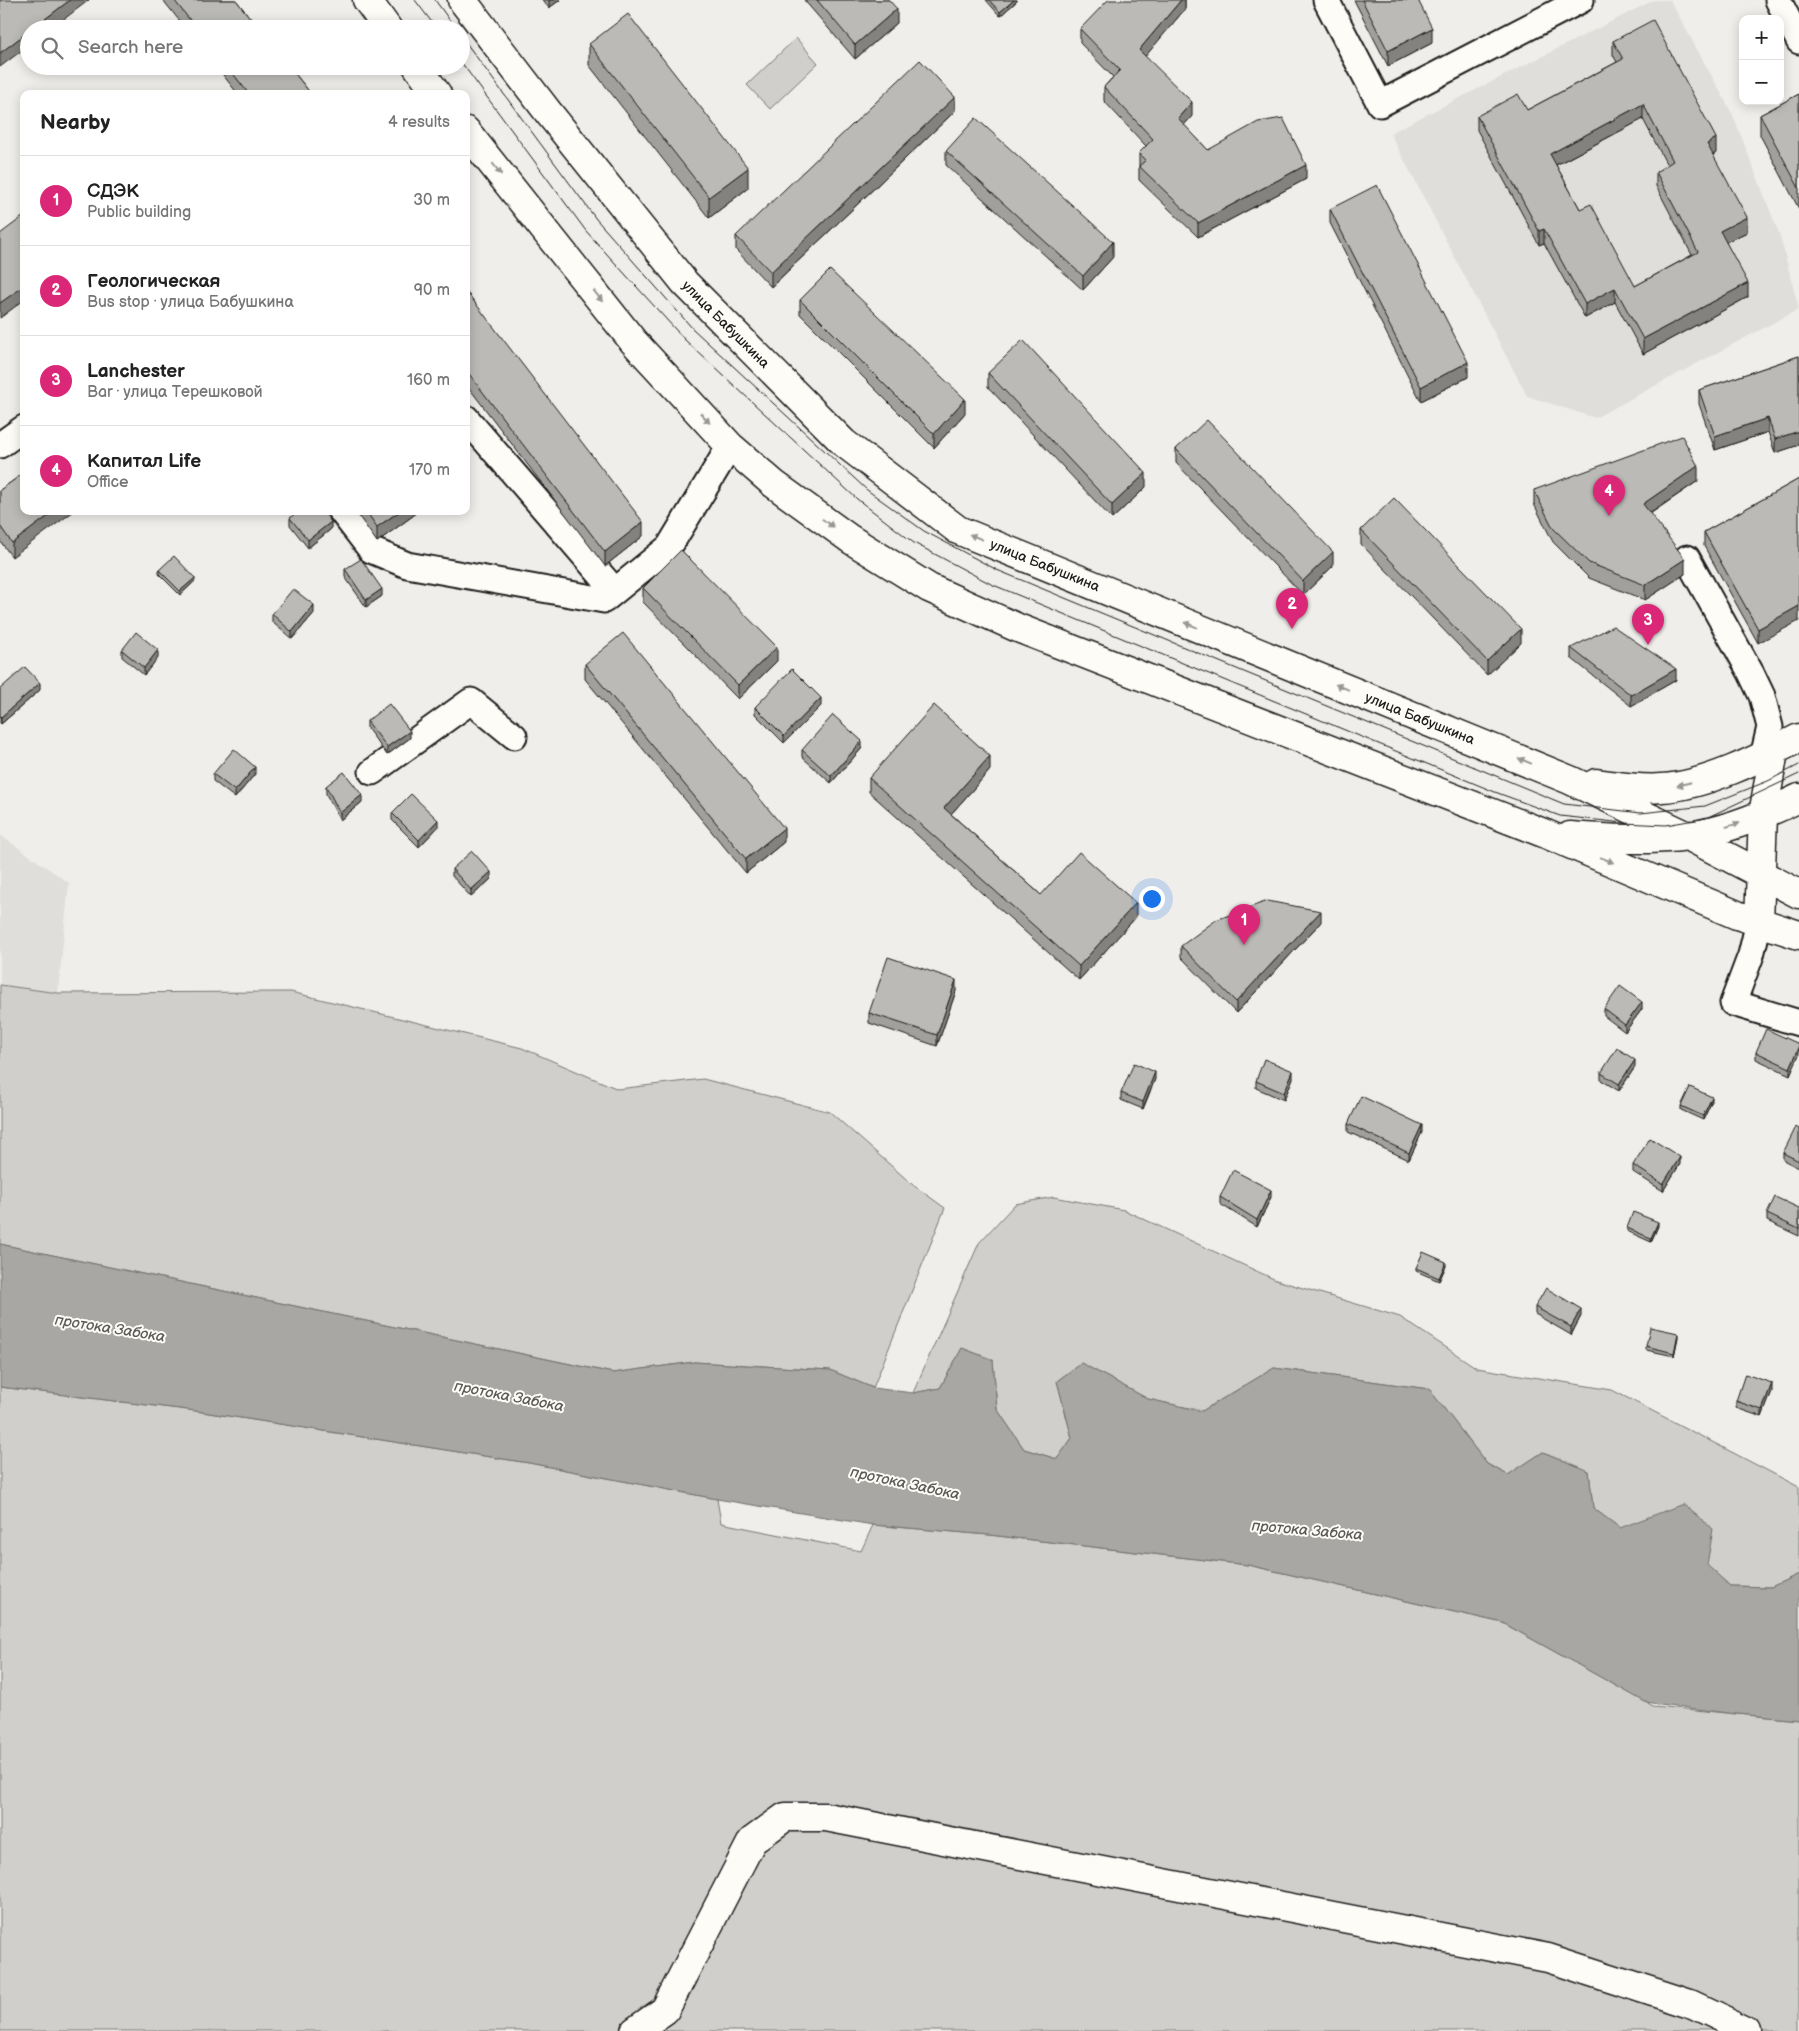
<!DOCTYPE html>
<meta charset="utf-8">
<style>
:root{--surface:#fff;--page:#f2f2f2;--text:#222;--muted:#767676;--line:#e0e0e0;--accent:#db2777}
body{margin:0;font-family:"Balsamiq Sans",sans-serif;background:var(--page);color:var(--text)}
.controls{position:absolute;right:15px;top:15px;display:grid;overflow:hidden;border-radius:10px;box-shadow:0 2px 12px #0003}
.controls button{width:45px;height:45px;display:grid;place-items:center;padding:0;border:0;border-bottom:1px solid var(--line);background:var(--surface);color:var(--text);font:25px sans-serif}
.you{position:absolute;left:1151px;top:898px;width:18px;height:18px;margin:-12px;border:4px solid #fff;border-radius:50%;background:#1a73e8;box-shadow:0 0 0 8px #1a73e833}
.badge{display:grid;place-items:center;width:32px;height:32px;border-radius:50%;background:var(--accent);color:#fff;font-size:16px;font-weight:700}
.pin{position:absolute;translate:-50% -41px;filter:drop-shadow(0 1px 2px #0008)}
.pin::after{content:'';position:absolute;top:26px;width:18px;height:15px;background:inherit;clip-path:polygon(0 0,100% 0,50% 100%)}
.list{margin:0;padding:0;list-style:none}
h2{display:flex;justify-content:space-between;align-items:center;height:65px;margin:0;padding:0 20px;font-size:21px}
h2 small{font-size:16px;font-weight:400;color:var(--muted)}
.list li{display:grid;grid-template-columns:32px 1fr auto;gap:15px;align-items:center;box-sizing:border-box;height:90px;padding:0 20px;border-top:1px solid var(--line)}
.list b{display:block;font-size:19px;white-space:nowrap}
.list p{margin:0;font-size:16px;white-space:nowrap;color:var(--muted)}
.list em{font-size:16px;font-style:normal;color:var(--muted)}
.icon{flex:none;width:28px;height:28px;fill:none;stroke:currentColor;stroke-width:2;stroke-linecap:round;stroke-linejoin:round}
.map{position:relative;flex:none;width:1799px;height:2031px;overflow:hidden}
.search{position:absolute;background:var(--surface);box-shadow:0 2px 12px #0003;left:20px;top:20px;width:450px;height:55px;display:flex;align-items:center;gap:12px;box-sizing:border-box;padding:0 18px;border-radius:28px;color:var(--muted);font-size:19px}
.panel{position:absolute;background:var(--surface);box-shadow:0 2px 12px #0003;left:20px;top:90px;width:450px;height:425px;border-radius:10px}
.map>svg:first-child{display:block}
</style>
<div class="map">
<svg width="1799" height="2031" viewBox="0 0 1799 2031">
<rect width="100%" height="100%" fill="#f0eeea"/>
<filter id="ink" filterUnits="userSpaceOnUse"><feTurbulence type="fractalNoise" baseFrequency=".02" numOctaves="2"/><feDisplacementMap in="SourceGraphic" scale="10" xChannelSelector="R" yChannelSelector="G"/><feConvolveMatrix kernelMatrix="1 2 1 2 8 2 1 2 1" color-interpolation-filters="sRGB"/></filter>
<g filter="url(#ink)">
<g fill="#e0deda">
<polygon points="1654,0 1670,0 1733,115 1780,236 1799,309 1595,418 1527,396 1390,133"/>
<polygon points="0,835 69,883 58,993 0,985"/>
</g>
<g fill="#d0cfcc" stroke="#767674">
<polygon points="796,38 818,63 770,109 747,85"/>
<polygon points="0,985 58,993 291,992 522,1048 618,1089 703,1079 830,1112 913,1185 945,1208 873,1388 830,1370 694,1362 613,1373 0,1244"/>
<polygon points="1054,1197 1124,1210 1276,1280 1400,1317 1477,1368 1612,1390 1799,1487 1799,1574 1771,1587 1730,1586 1706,1565 1620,1528 1593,1508 1589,1471 1543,1452 1508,1475 1487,1464 1429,1389 1274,1368 1202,1411 1148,1399 1081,1363 1057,1381 1072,1438 1057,1459 1024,1449 997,1409 993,1360 962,1348 940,1388 913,1393 979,1243 1015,1204"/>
<polygon points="0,1387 196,1411 529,1463 717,1499 721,1523 861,1551 873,1525 989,1535 1248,1565 1503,1623 1653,1706 1799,1720 1799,2031 0,2031"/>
</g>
<polygon fill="#a8a7a3" stroke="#706f6d" points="0,1244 613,1373 694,1362 830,1370 873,1388 913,1393 940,1388 962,1348 993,1360 997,1409 1024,1449 1057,1459 1072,1438 1057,1381 1081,1363 1148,1399 1202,1411 1274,1368 1429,1389 1487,1464 1508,1475 1543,1452 1589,1471 1593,1508 1620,1528 1683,1504 1713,1529 1707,1565 1730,1586 1771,1587 1799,1574 1799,1720 1727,1713 1645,1702 1503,1623 1248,1565 989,1535 873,1525 717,1499 529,1463 196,1411 0,1387"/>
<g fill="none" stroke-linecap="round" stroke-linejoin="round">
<defs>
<g id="street">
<polyline points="1326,0 1380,104 1581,0"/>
<polyline points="1778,0 1799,41"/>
<polyline points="466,418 614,590"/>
<polyline points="0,445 24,428"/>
<polyline points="341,511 371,550 407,565 604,600 669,547 730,446"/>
<polyline points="1687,558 1751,673 1762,696 1770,727 1763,757"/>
<polyline points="372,772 471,701 514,736"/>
<polyline points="1759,922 1751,955 1733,1003 1799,1023"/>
</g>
<polyline id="secondary" points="635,2031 665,2010 752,1841 785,1817 826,1817 1548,1958 1690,2004 1747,2031"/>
<g id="primary">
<polyline points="367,0 388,29"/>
<polyline points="462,0 548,112 685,283 844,443 958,530 1570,780 1688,836 1799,894"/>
<polyline points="417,66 437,94"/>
<polyline points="466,131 633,341 730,446 774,484 850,539 929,588 1018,628 1546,834 1737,915 1799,935"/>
<path d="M1596,783C1618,786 1640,790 1662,788C1705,786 1760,758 1799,738"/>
<path d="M1570,836C1609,839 1648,841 1688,836C1726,831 1764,815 1799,798"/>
<polyline points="1759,922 1763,815 1774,751"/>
</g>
</defs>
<use href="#street" stroke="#1c1c1c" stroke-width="29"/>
<use href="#secondary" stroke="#1c1c1c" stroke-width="31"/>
<use href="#primary" stroke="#1c1c1c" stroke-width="31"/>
<use href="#street" stroke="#fdfcf7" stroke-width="25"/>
<use href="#secondary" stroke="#fdfcf7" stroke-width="28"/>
<use href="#primary" stroke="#fdfcf7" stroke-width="28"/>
<g stroke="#1c1c1c" stroke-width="1">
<polyline points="415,0 437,29"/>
<polyline points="435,0 456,29"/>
<polyline points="461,36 596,219 693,329 867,490 924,531 997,570 1564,804 1641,813 1705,806 1768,781 1799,765"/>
<polyline points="461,62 586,231 685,340 857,499 914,543 991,584 1495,792 1560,816 1624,823 1666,825 1706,818 1799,774"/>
</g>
</g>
<g fill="#a1a09d" stroke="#1c1c1c" fill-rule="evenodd">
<polygon points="163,0 236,0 259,29 186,29"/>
<polygon points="542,0 560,0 549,8"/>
<polygon points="804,0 889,0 897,23 855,59"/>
<polygon points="986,0 1017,0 1017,1 1000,16"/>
<polygon points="1185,0 1185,9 1145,56 1192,116 1184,125 1208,150 1306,179 1198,237 1139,180 1139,153 1146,146 1104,101 1104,87 1113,77 1080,43 1080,29"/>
<polygon points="1354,0 1418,0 1432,43 1388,66"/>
<path d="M1613,41L1716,153L1712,155L1747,232L1726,242L1748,297L1643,354L1615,302L1585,318L1544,243L1539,245L1477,130V116L1527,110L1617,62L1613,55ZM1643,119L1667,165L1656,172V186L1692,255L1635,286L1580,209L1556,165Z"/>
<polygon points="589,44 748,188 709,218 589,65"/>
<polygon points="216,66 289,66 311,94 238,94"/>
<polygon points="1799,94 1799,209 1760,135 1760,115"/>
<polygon points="955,111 771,287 736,250 736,236"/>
<polygon points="946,151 1113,257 1083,290 946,165"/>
<polygon points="1330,209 1468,377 1421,401 1330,223"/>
<polygon points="466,291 643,536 605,566 466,384"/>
<polygon points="800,300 965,413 934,448 800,314"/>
<polygon points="1799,356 1799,445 1775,453 1768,432 1715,450 1699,404 1699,390"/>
<polygon points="988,373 1146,487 1112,519 988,387"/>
<polygon points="1176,449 1333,566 1303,595 1176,463"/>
<polygon points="24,473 12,557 0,541 0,490"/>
<polygon points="1799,479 1758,643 1704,546 1704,532"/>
<polygon points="1698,481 1650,514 1685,574 1645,600 1589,578 1553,542 1534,504 1534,490"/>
<polygon points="355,511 414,511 414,515 377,542"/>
<polygon points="290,518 331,529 308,548 290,525"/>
<polygon points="1361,530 1521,643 1487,675 1361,544"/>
<polygon points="345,569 382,596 366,607 345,577"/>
<polygon points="159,570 195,581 180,595 159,574"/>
<polygon points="643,588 777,661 738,699 643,602"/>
<polygon points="314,613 292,639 272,622 272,614"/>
<polygon points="1571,648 1676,680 1631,706 1571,658"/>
<polygon points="122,650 158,658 144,675 122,657"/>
<polygon points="585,664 784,842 746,873 585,679"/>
<polygon points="0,689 40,690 1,724 0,723"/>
<polygon points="821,706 784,743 755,714 755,707"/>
<polygon points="367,721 410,738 387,755 367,728"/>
<polygon points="862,748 831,783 802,757 802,750"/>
<polygon points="990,770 951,814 1041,895 1136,917 1079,980 869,792 869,778"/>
<polygon points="213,774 255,774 235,798 213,781"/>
<polygon points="326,786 362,802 340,820 326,794"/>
<polygon points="392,813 438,827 419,847 392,820"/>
<polygon points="452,869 491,879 471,897 452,876"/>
<polygon points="1321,922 1236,1013 1181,957 1181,946"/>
<polygon points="956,991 937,1046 869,1023 869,1013"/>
<polygon points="1604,1009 1642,1009 1625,1032 1604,1016"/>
<polygon points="1799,1044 1790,1075 1756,1059 1756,1052"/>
<polygon points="1635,1067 1619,1091 1601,1080 1601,1073"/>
<polygon points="1293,1078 1284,1100 1256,1088 1256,1081"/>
<polygon points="1155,1079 1143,1109 1121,1100 1121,1093"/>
<polygon points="1712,1101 1703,1120 1681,1110 1681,1106"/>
<polygon points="1348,1124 1422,1132 1409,1160 1348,1132"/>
<polygon points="1799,1129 1799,1168 1783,1160 1783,1153"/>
<polygon points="1680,1164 1663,1191 1633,1172 1633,1165"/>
<polygon points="1220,1197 1271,1197 1257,1227 1220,1204"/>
<polygon points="1799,1208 1799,1236 1767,1221 1767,1214"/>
<polygon points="1658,1226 1651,1242 1627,1231 1627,1228"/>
<polygon points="1446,1266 1439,1281 1416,1271 1416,1268"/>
<polygon points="1535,1307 1581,1316 1571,1335 1535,1314"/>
<polygon points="1678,1337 1674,1356 1646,1350 1646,1346"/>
<polygon points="1772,1391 1762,1417 1736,1408 1736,1401"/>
</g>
<g fill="#83827f" stroke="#1c1c1c">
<polygon points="70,0 89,0 51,29 32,29"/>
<polygon points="549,0 560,0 549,8"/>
<polygon points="1014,0 1017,0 1017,1 1000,16 1000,12"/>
<polygon points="1181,0 1185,0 1185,9 1139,64 1139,50"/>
<polygon points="897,9 897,23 855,59 855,45"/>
<polygon points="1432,28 1432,43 1388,66 1388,51"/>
<polygon points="29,31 29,45 0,67 0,53"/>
<polygon points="955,97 955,111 771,287 771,272"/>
<polygon points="1192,102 1192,116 1178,132 1178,118"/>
<polygon points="1643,104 1643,119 1550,168 1550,154"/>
<polygon points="1716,138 1716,153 1707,159 1707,144"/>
<polygon points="1306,165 1306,179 1198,237 1198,223"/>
<polygon points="748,168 748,188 709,218 709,197"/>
<polygon points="1747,217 1747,232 1720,245 1720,231"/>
<polygon points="1544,229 1544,243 1539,245 1539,231"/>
<polygon points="1113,242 1113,257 1083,290 1083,276"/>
<polygon points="1748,283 1748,297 1643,354 1643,339"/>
<polygon points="24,286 24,300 0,318 0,303"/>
<polygon points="1615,288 1615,302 1585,318 1585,304"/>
<polygon points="1468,362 1468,377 1421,401 1421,387"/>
<polygon points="965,399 965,413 934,448 934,434"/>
<polygon points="1768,418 1768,432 1715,450 1715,436"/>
<polygon points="1799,431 1799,445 1775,453 1775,439"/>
<polygon points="1698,466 1698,481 1643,518 1643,504"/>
<polygon points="1146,473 1146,487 1112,519 1112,505"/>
<polygon points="55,511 74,511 12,557 12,543"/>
<polygon points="400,511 414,511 414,515 377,542 377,527"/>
<polygon points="331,522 331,529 308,548 308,540"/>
<polygon points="643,522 643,536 605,566 605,552"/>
<polygon points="1333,552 1333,566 1303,595 1303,581"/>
<polygon points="1685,559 1685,574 1645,600 1645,585"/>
<polygon points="195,578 195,581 180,595 180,591"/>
<polygon points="382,589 382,596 366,607 366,600"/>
<polygon points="314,605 314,613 292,639 292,632"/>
<polygon points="1799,606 1799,621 1758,643 1758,629"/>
<polygon points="1521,629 1521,643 1487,675 1487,661"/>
<polygon points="777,647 777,661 738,699 738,685"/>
<polygon points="158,650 158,658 144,675 144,668"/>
<polygon points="1676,669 1676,680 1631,706 1631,695"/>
<polygon points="40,683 40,690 1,724 1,717"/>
<polygon points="821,698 821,706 784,743 784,736"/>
<polygon points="410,731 410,738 387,755 387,747"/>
<polygon points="862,741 862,748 831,783 831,776"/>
<polygon points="990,756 990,770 944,822 944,808"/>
<polygon points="255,767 255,774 235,798 235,791"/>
<polygon points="362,795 362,802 340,820 340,813"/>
<polygon points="438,820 438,827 419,847 419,840"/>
<polygon points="784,828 784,842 746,873 746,859"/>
<polygon points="491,872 491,879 471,897 471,890"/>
<polygon points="1136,903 1136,917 1079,980 1079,966"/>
<polygon points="1321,911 1321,922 1236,1013 1236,1002"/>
<polygon points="956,980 956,991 937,1046 937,1035"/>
<polygon points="1642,1002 1642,1009 1625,1032 1625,1025"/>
<polygon points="1799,1048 1799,1055 1790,1075 1790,1068"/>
<polygon points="1635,1060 1635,1067 1619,1091 1619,1084"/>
<polygon points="1293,1071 1293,1078 1284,1100 1284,1093"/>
<polygon points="1155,1072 1155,1079 1143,1109 1143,1102"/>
<polygon points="1712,1097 1712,1101 1703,1120 1703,1116"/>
<polygon points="1422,1125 1422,1132 1409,1160 1409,1153"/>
<polygon points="1680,1157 1680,1164 1663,1191 1663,1184"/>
<polygon points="1271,1190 1271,1197 1257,1227 1257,1220"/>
<polygon points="1658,1222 1658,1226 1651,1242 1651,1238"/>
<polygon points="1446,1262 1446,1266 1439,1281 1439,1278"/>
<polygon points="1581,1309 1581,1316 1571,1335 1571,1327"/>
<polygon points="1678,1333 1678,1337 1674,1356 1674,1353"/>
<polygon points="1772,1383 1772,1391 1762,1417 1762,1410"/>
</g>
<g fill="#bbbab6" stroke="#1c1c1c" fill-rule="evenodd">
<polygon points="0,0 70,0 32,29 29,29 29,31 0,53"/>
<polygon points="174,0 236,0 259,29 197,29"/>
<polygon points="817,0 889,0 897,9 855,45"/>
<polygon points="989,0 1014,0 1000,12"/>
<polygon points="1108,0 1181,0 1139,50 1192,102 1178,118 1208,150 1258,122 1283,118 1306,165 1198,223 1139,166 1146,160 1139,153 1153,139 1104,87 1120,70 1080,29"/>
<polygon points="1362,0 1418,0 1432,28 1388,51"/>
<polygon points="628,14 748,168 709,197 589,44"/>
<path d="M1653,20L1716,138L1707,144L1747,217L1720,231L1748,283L1643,339L1615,288L1585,304L1544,229L1539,231L1477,116L1518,94L1527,110L1623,59L1613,41ZM1643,104L1673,161L1656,172L1698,252L1635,286L1591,204L1580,209L1550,154Z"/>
<polygon points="920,60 955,97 771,272 736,236"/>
<polygon points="227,66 289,66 311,94 249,94"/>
<polygon points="1799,94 1799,188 1760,115"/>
<polygon points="976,118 1113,242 1083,276 946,151"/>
<polygon points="1377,185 1468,362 1421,387 1330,209"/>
<polygon points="24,216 24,286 0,303 0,234"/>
<polygon points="830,270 965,399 934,434 800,300"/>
<polygon points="466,291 643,522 605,552 466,370"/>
<polygon points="1023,340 1146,473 1112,505 988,373"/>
<polygon points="1799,356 1799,431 1775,439 1768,418 1715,436 1699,390"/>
<polygon points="1207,420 1333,552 1303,581 1176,449"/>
<polygon points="1682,436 1698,466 1643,504 1685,559 1645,585 1589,563 1553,528 1534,490"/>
<polygon points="24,473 24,511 55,511 12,543 0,526 0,490"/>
<polygon points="1799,479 1799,606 1758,629 1704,532"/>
<polygon points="1394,498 1521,629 1487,661 1361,530"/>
<polygon points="298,511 323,511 331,522 308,540 290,518"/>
<polygon points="366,511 400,511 377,527"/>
<polygon points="681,550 777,647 738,685 643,588"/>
<polygon points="174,556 195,578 180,591 159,570"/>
<polygon points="361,559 382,589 366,600 345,569"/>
<polygon points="293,589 314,605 292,632 272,614"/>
<polygon points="1613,626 1676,669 1631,695 1571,648"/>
<polygon points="136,632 158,650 144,668 122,650"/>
<polygon points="623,633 784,828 746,859 585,664"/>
<polygon points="25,667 40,683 1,717 0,716 0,689"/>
<polygon points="792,669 821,698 784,736 755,707"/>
<polygon points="389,704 410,731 387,747 367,721"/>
<polygon points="934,705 990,756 944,808 1041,895 1079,852 1136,903 1079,966 869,778"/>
<polygon points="833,715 862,741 831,776 802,750"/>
<polygon points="234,749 255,767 235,791 213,774"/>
<polygon points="344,772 362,795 340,813 326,786"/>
<polygon points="411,794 438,820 419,840 392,813"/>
<polygon points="472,851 491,872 471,890 452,869"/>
<polygon points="1267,901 1321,911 1236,1002 1181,946 1216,920"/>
<polygon points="888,957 956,980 937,1035 869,1013"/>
<polygon points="1620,986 1642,1002 1625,1025 1604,1009"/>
<polygon points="1766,1029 1799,1044 1799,1048 1790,1068 1756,1052"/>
<polygon points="1617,1048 1635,1060 1619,1084 1601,1073"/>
<polygon points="1264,1059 1293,1071 1284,1093 1256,1081"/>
<polygon points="1134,1063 1155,1072 1143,1102 1121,1093"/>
<polygon points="1690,1087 1712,1097 1703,1116 1681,1106"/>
<polygon points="1361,1096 1422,1125 1409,1153 1348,1124"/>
<polygon points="1796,1127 1799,1129 1799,1161 1783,1153"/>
<polygon points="1650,1138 1680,1157 1663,1184 1633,1165"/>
<polygon points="1233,1170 1271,1190 1257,1220 1220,1197"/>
<polygon points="1775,1197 1799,1208 1799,1229 1767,1214"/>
<polygon points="1633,1212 1658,1222 1651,1238 1627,1228"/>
<polygon points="1423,1252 1446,1262 1439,1278 1416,1268"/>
<polygon points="1546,1288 1581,1309 1571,1327 1535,1307"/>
<polygon points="1650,1327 1678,1333 1674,1353 1646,1346"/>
<polygon points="1745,1374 1772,1383 1762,1410 1736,1401"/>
</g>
<defs><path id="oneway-solid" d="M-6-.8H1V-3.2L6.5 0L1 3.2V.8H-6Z" transform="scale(1.25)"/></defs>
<g fill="#989794">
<use href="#oneway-solid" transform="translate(497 169) rotate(52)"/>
<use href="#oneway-solid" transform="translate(598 296) rotate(52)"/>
<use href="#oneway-solid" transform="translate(705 418) rotate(47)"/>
<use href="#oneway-solid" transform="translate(828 523) rotate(35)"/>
<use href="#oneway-solid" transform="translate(976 537) rotate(-158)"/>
<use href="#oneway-solid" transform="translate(1191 625) rotate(-158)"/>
<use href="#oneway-solid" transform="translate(1342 687) rotate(-158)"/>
<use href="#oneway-solid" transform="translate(1525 761) rotate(-158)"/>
<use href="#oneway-solid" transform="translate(1684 784) rotate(166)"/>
<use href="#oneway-solid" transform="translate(1733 825) rotate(-16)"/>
<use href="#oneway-solid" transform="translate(1607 860) rotate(23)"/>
</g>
</g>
<g text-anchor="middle" stroke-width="4" stroke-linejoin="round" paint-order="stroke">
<g font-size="14" fill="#1c1c1c" stroke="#fdfcf7">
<text transform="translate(726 324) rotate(45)" y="5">улица Бабушкина</text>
<text transform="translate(1045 565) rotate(22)" y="5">улица Бабушкина</text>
<text transform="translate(1420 718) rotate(22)" y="5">улица Бабушкина</text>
</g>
<g font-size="15" font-style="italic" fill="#5b5b59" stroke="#fdfcf7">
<text transform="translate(110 1328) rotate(9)" y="5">протока Забока</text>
<text transform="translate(509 1396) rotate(11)" y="5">протока Забока</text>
<text transform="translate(905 1483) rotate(12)" y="5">протока Забока</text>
<text transform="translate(1307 1530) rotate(5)" y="5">протока Забока</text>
</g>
</g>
</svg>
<div class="controls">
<button>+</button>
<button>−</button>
</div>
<div class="you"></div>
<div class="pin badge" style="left:1244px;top:945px">1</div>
<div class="pin badge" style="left:1292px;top:629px">2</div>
<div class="pin badge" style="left:1648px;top:645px">3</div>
<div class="pin badge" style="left:1609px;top:516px">4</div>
<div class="search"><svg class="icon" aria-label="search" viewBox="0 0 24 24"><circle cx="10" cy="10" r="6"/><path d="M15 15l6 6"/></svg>Search here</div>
<section class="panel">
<h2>Nearby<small>4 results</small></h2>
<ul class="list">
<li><span class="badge">1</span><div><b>СДЭК</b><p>Public building</p></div><em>30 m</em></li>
<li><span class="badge">2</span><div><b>Геологическая</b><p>Bus stop · улица Бабушкина</p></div><em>90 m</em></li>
<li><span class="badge">3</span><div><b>Lanchester</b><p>Bar · улица Терешковой</p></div><em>160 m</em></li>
<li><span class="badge">4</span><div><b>Капитал Life</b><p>Office</p></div><em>170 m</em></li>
</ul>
</section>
</div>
